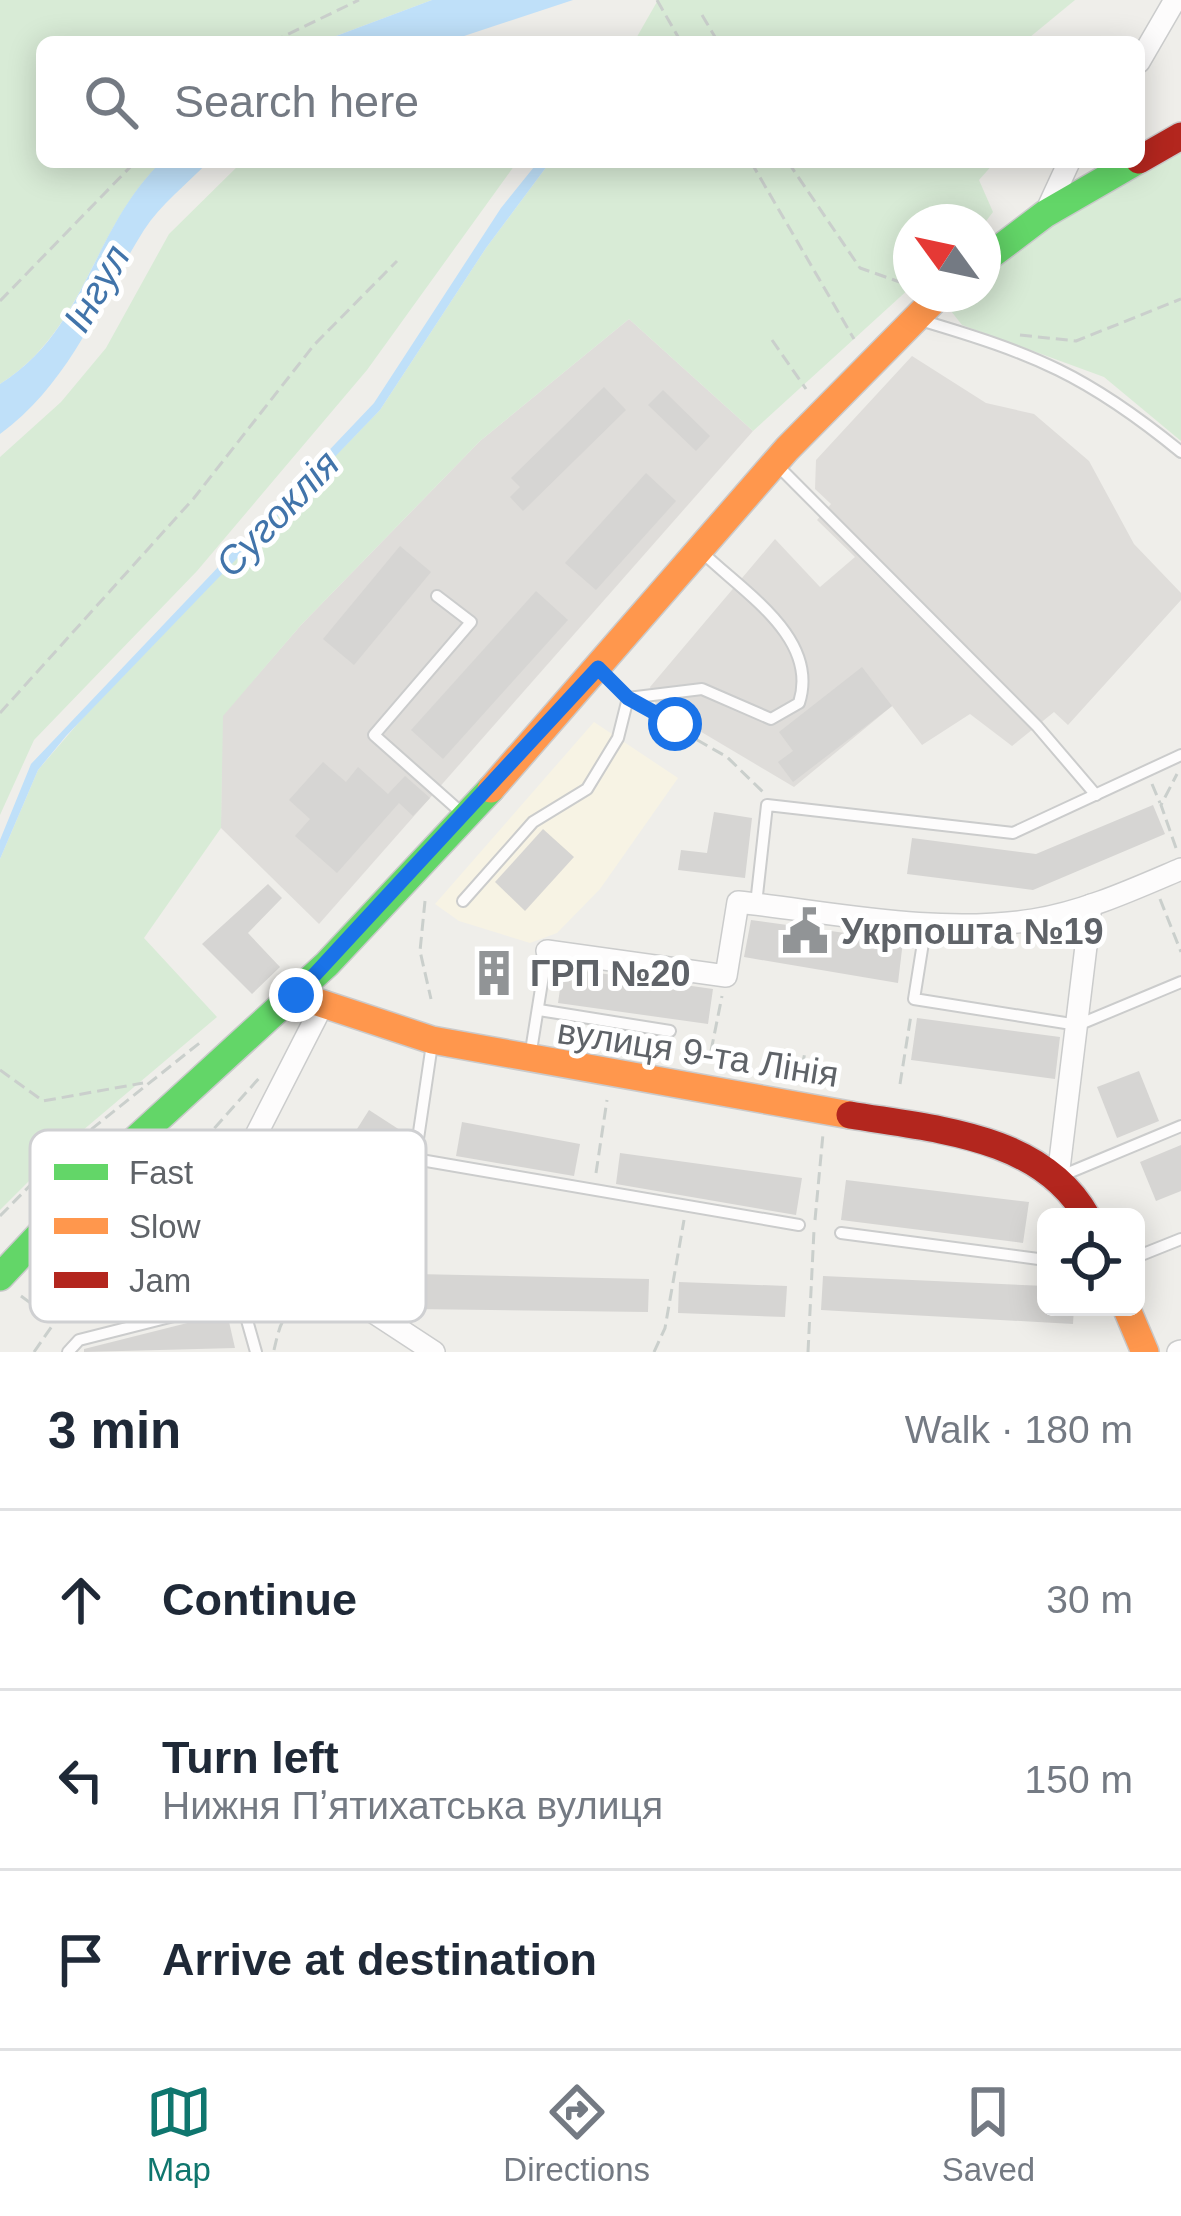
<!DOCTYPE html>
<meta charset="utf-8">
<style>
:root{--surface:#fff;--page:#f6f6f7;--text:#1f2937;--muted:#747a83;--line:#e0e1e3;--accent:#0f766e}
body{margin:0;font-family:Helvetica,sans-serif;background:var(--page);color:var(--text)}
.controls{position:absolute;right:36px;bottom:36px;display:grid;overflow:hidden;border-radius:18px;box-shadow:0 6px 30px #0003}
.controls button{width:108px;height:108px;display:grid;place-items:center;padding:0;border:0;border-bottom:3px solid var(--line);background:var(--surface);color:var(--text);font:60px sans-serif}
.compass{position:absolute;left:893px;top:204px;width:108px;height:108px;border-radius:50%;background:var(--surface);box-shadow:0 6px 30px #0003;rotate:303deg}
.stop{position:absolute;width:36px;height:36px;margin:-27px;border:9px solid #1a73e8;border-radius:50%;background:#fff}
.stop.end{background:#1a73e8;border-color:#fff;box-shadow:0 3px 12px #0008}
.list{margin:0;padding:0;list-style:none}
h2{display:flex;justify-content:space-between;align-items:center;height:156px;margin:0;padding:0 48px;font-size:51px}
h2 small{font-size:39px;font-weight:400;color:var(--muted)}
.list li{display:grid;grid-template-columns:78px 1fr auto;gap:36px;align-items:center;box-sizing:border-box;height:180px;padding:0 48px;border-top:3px solid var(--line)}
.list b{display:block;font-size:45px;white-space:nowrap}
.list p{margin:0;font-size:39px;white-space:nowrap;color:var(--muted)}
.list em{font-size:39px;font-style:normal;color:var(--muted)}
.icon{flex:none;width:66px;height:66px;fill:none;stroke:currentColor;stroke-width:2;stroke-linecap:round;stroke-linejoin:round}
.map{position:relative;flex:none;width:1181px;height:1352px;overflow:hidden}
.search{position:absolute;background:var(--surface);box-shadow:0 6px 30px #0003;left:36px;right:36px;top:36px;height:132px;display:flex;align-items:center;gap:30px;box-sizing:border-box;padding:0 42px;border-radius:18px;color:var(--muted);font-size:45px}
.sheet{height:696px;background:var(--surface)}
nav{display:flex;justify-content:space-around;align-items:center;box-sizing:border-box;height:168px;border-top:3px solid var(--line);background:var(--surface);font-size:33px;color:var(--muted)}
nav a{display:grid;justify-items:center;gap:6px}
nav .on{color:var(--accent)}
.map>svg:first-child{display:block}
</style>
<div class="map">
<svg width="1181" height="1352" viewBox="0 0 1181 1352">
<rect width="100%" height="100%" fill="#efeeea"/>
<polygon fill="#f7f3e4" points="594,722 678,778 600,889 557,933 530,943 459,921 435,904"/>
<g fill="#dfddda">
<polygon points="629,319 753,431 319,924 221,828 222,716 301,625 480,441"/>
<polygon points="912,356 986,403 1034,414 1089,461 1134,544 1181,593 1181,600 1068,725 1054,712 1012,746 970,714 922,745 892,706 794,787 656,705 650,687 775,539 820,587 855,557 817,520 831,504 815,489 816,460"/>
</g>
<g fill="#d8ebd6">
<path d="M0,0H432L320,42H42V162H161C92,230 85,331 0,384Z"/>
<polygon points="658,0 1075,0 1024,42 634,42"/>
<polygon points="1181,147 1181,441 1104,377 962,325 951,311 962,294 983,294 983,276 1013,248"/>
<polygon points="242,162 517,162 367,370 197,571 34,740 0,815 0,457 61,402 106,348 169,234"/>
<polygon points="550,162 995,162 979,180 993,212 983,225 911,222 911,287 753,431 629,319 480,441 301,625 223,716 221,828 144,938 217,1017 63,1147 0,1210 0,859 38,770 105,692 380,410 486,248"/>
</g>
<g fill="#bfe0f9">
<polygon points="432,0 573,0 446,42 320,42"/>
<path d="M161,162H208C188,183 160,205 144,230C98,303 72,381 0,434V384C87,330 90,232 161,162Z"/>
<polygon points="538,162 550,162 486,248 380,410 66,736 38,770 0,859 0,840 31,764 374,403 501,208"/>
</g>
<g fill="#d6d5d3">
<polygon points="604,387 626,410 523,511 510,497 520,487 511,478"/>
<polygon points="663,390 710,436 696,451 648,405"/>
<polygon points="646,473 676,501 596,590 565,563"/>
<polygon points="400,546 431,572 354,665 323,639"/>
<polygon points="536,591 568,620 443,759 411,730"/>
<polygon points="862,667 892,706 793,782 778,762 793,751 779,732"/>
<polygon points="323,762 346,782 358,767 388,794 405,776 430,798 413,816 399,803 337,873 295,836 310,819 289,800"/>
<polygon points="1153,805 1165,834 1033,890 907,874 912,838 1036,854"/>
<polygon points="714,812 752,818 745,878 678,870 681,850 707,853"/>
<polygon points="543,829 574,857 525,911 495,882"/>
<polygon points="268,884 282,898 248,933 280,967 252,994 202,944"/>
<polygon points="751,920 903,941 898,983 744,957"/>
<polygon points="563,968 713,989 708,1024 558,1003"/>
<polygon points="917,1018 1060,1037 1055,1079 911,1060"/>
<polygon points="1139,1071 1159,1121 1117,1138 1097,1087"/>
<polygon points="369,1110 403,1132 339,1235 304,1213"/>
<polygon points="462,1122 580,1144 574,1176 456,1156"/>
<polygon points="1181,1145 1181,1191 1156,1201 1140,1162"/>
<polygon points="620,1153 802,1178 796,1215 616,1184"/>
<polygon points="846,1180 1029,1202 1023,1243 841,1220"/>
<polygon points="416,1274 649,1279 648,1312 414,1309"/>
<polygon points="823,1276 1046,1286 1046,1307 1074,1307 1073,1324 821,1310"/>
<polygon points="679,1282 787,1286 785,1317 678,1313"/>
<polygon points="227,1313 235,1348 84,1352 84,1349"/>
</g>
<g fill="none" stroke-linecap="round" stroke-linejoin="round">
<defs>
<g id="lane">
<path d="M920,320C1035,354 1087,375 1181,452"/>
<polyline points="777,465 1037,726 1096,795"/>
<polyline points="437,596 471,622 374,735 463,814"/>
<path d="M628,698L702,689L771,719L799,703C820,638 743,592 702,552"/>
<polyline points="463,901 533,822 587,789 618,738 628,698 601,671"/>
<polyline points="756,904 767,805 1013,833 1181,755"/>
<polyline points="926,924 914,999 1078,1025 1181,982"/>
<polyline points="539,1010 670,1031"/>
<polyline points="432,1044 415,1159 799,1225"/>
<polyline points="530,1057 547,951"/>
<polyline points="1061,1176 1181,1126"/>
<polyline points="841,1233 1046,1260"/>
<polyline points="355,1243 413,1148"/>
<polyline points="1136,1257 1181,1239"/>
<polyline points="241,1299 256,1352"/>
<polyline points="68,1352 79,1340 241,1299 226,1219"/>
</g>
<g id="street">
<polyline points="1139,62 1175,0"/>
<polyline points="1045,214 1069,162"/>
<path d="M547,951L726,976L738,902C835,913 936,935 1033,920C1084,912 1134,889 1181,869"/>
<polyline points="323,1004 233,1180 225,1215 434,1352"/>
<polyline points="1058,1177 1091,905"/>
<polyline points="1178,1352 1181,1351"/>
</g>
<g id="fast">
<polyline points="983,261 1045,214 1135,162"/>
<polyline points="0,1277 88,1183 327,964 491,789"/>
</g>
<g id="slow">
<polyline points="491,789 787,449 940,294"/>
<polyline points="296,995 432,1040 850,1115"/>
<polyline points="1126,1307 1145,1352"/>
</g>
<g id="jam">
<polyline points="1139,160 1181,136"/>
<path d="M850,1115C933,1129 1042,1135 1087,1217"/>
</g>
</defs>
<use href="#lane" stroke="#cbcccc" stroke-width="14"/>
<use href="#street" stroke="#cbcccc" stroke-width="24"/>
<use href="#fast" stroke="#cacacb" stroke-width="30"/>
<use href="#slow" stroke="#cacacb" stroke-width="30"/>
<use href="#jam" stroke="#cacacb" stroke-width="30"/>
<g stroke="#cacfcc" stroke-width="3" stroke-dasharray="12 6" stroke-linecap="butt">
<polyline points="657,0 681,42"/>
<polyline points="702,15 718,42"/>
<polyline points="272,42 359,0"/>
<polyline points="751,162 854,339"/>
<polyline points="788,162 860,268 911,286"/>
<polyline points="0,301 135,162"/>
<polyline points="1020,335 1076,341 1181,299"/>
<polyline points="772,340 806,389"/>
<polyline points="0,713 194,498 314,345 397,261"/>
<polyline points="650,713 727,757 763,792"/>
<polyline points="1152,784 1160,803"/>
<polyline points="1176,848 1161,805 1177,774"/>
<polyline points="1160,899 1181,952"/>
<polyline points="425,901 420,951 431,999"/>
<polyline points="711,1051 722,996"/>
<polyline points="802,1067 805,1052"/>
<polyline points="0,1070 43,1101 143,1083"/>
<polyline points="900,1084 911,1015"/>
<polyline points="596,1173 607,1100"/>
<polyline points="0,1216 64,1151 202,1041"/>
<polyline points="815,1220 823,1134"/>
<polyline points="382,1294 406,1192"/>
<polyline points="21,1296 52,1319"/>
<path d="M274,1350C282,1315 285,1306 323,1305"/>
<polyline points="34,1352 102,1254 261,1076"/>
<polyline points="654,1352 665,1328 684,1220"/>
<polyline points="808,1352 814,1230"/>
</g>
<use href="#lane" stroke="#fdfcfc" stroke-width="10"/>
<use href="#street" stroke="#fdfcfc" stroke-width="21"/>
<use href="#fast" stroke="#63d668" stroke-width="27"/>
<use href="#slow" stroke="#ff974d" stroke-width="27"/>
<use href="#jam" stroke="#b3261e" stroke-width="27"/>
</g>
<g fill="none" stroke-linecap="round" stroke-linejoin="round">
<polyline stroke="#1a73e8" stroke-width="15" points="296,995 598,668 628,698 675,724"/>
</g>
<defs>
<symbol id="civic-bare" viewBox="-9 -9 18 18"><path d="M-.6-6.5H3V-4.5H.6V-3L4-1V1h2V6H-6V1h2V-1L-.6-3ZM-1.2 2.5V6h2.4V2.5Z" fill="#919496" stroke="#fff" stroke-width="2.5" paint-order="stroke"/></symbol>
<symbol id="building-bare" viewBox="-9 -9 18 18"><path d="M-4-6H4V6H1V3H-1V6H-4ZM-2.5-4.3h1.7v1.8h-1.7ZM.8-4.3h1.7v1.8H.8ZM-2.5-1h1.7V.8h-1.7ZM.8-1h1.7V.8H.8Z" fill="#919496" stroke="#fff" stroke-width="2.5" paint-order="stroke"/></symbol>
</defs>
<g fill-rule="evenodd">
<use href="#civic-bare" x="772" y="898" width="66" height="66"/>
<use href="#building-bare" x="461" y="940" width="66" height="66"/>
</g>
<g text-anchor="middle" stroke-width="10" stroke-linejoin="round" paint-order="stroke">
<g font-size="36" font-weight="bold" fill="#5f6368" stroke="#fff" text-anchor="start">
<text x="841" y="944">Укрпошта №19</text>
<text x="530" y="986">ГРП №20</text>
</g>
<g font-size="36" fill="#5f6368" stroke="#fff">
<text transform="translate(698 1052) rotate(9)" y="13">вулиця 9-та Лінія</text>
</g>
<g font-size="39" font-style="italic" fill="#4174aa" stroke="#fff">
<text transform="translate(96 288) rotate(-60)" y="14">Інгул</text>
<text transform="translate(277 513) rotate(-46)" y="14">Сугоклія</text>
</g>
</g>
<rect x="30" y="1130" width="396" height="192" rx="18" fill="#fff" stroke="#cfd0d2" stroke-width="3"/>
<rect x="54" y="1164" width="54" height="16" fill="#63d668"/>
<rect x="54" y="1218" width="54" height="16" fill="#ff974d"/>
<rect x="54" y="1272" width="54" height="16" fill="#b3261e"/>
<g font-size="33" fill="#5f6368">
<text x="129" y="1184">Fast</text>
<text x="129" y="1238">Slow</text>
<text x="129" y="1292">Jam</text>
</g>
</svg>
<div class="controls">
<button><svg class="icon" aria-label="locate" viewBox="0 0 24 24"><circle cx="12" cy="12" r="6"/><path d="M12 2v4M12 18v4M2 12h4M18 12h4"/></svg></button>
</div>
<svg class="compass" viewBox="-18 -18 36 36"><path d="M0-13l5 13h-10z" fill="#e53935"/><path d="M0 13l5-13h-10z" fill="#747a83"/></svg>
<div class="stop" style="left:675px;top:724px"></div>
<div class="stop end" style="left:296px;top:995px"></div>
<div class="search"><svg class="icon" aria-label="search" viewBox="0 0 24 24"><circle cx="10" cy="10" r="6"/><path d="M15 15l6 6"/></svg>Search here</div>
</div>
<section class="sheet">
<h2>3 min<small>Walk · 180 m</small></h2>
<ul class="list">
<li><svg class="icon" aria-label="ahead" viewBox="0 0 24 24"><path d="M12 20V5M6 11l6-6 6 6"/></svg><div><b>Continue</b></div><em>30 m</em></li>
<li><svg class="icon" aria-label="left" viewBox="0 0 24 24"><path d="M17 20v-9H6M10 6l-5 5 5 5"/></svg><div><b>Turn left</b><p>Нижня Пʼятихатська вулиця</p></div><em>150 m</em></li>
<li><svg class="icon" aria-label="arrive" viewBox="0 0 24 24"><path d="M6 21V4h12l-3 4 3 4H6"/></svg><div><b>Arrive at destination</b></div></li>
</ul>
</section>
<nav>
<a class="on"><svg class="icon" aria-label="map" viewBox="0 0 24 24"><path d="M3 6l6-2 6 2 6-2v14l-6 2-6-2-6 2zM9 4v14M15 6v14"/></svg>Map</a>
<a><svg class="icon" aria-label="directions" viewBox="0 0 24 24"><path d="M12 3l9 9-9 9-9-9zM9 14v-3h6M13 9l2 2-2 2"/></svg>Directions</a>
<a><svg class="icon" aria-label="saved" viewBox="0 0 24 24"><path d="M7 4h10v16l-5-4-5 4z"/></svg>Saved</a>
</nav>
